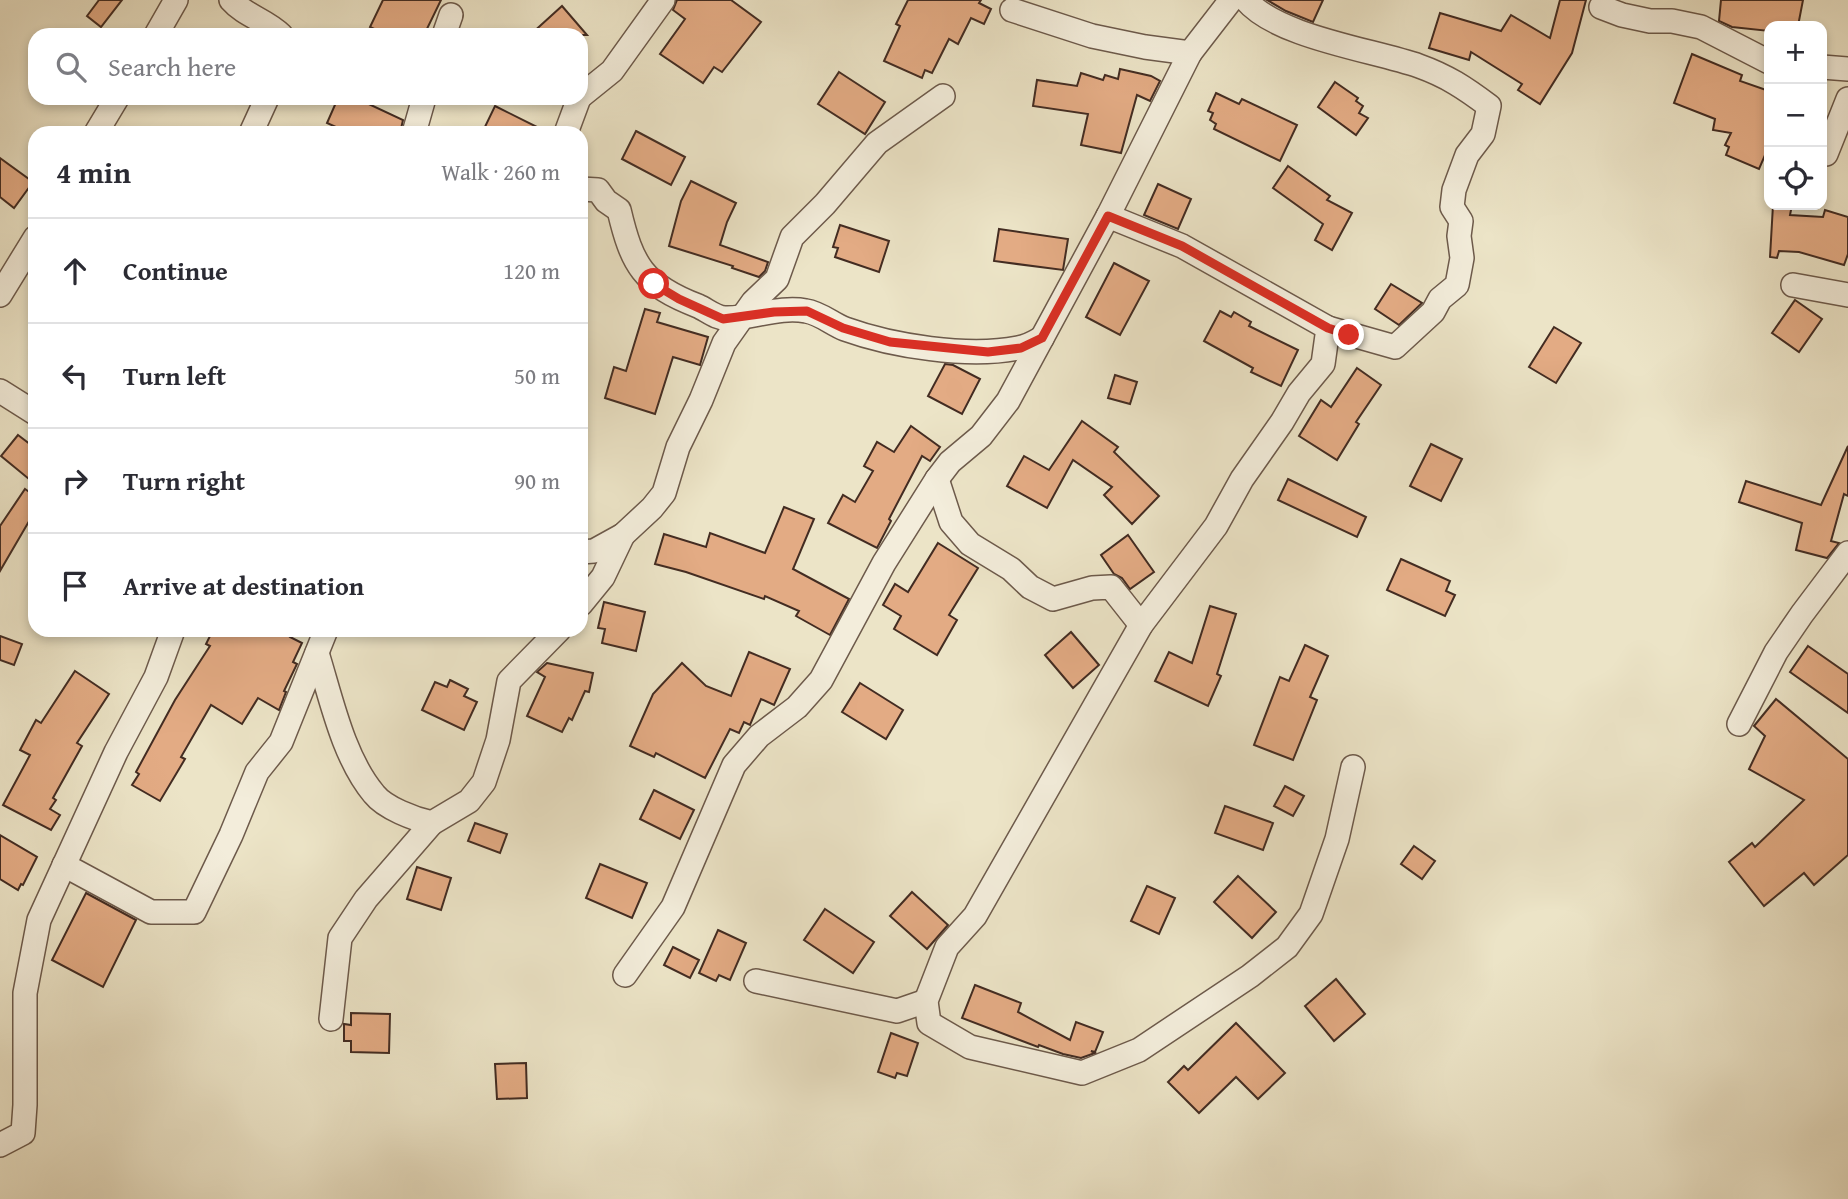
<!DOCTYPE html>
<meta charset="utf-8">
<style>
:root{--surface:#fff;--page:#f2f2f3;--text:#2b2b33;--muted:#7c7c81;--line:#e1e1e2}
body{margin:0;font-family:"Gentium Book Plus",serif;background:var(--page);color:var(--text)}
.controls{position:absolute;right:21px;top:21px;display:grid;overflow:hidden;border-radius:14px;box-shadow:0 4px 10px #0003}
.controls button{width:63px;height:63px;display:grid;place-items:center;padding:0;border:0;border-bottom:2px solid var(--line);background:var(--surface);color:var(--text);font:35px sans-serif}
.stop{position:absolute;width:21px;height:21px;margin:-16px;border:5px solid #d93025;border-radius:50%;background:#fff}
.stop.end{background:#d93025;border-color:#fff;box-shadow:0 2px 7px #0008}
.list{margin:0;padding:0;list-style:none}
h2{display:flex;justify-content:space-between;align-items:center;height:91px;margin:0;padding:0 28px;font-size:30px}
h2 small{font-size:23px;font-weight:400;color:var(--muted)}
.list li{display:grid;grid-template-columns:46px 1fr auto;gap:21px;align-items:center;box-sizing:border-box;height:105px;padding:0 28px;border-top:2px solid var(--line)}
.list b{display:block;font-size:26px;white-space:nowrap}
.list em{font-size:23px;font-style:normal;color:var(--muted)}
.icon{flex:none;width:38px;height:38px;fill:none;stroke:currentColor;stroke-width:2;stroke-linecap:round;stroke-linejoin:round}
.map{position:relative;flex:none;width:1848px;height:1199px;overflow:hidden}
.search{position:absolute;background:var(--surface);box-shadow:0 4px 10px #0003;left:28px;top:28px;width:560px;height:77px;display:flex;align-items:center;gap:18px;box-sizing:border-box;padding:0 24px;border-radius:21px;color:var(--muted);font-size:26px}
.panel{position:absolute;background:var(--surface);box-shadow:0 4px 10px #0003;left:28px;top:126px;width:560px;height:511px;border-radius:21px}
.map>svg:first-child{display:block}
</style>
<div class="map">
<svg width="1848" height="1199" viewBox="0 0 1848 1199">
<rect width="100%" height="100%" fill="#ece4c7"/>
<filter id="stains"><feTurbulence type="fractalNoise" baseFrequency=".00286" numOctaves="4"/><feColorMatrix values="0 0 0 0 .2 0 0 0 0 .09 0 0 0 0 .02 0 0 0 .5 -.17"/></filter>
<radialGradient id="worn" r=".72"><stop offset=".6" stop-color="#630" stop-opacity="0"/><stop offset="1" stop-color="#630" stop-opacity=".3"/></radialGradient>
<g fill="#e3ab84" stroke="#432c22" stroke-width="2">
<polygon points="99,0 122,0 101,27 87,16"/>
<polygon points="383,0 441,0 424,35 387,35 370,27"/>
<polygon points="677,0 731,0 761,22 722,72 714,67 703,83 660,54 685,19 673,10"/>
<polygon points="908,0 981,0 979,3 991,9 984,24 971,18 958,44 949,39 932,73 925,70 922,78 884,61 900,26 896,24"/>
<polygon points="1267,0 1323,0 1313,22 1286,11"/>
<polygon points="1560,0 1586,0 1572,53 1540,104 1518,90 1522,84 1471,52 1469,60 1429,48 1440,13 1501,31 1511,15 1550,38"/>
<polygon points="1721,0 1803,0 1798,26 1769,26 1769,31 1732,27 1719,21"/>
<polygon points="562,6 587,35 530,35"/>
<polygon points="1692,54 1742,75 1740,81 1769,91 1769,146 1759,169 1726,155 1729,147 1725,145 1731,133 1713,130 1715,119 1674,103"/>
<polygon points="1120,69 1151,76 1160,81 1150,101 1137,95 1121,153 1081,145 1088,114 1033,106 1037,80 1077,86 1081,73 1103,80 1105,75 1118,79"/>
<polygon points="839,72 885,102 865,134 818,104"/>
<polygon points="1335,82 1358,98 1356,101 1363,106 1359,113 1368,118 1356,135 1318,107"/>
<polygon points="1216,93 1239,104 1242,99 1297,125 1280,161 1214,129 1216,124 1210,120 1213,113 1208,111"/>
<polygon points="338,98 356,98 403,120 400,133 349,133 327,123"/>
<polygon points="495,106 549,133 482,133"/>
<polygon points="636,131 685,157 671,185 622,159"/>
<polygon points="0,158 33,182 14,208 0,197"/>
<polygon points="1288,166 1330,196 1327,200 1352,213 1332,250 1315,240 1323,224 1273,188"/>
<polygon points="691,181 736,203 727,222 720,245 768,262 765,271 759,277 732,268 733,266 669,246 681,201"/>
<polygon points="1158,184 1191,199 1178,229 1144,215"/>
<polygon points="1773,205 1792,205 1790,215 1823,217 1825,210 1848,217 1848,254 1844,265 1799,252 1779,251 1777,258 1770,257"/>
<polygon points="840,225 889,241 879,272 835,257 838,248 833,247"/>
<polygon points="999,229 1068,239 1063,270 994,261"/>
<polygon points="1114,263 1149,281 1120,335 1086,317"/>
<polygon points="1391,284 1422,303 1399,325 1375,309"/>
<polygon points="1795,300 1822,319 1799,352 1772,333"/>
<polygon points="645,309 660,313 657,322 708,337 700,365 673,357 655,414 605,398 614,367 626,371"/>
<polygon points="1220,311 1231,317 1234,312 1251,322 1249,326 1298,350 1281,386 1251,372 1253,368 1204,341"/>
<polygon points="1554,327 1581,343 1556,383 1529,367"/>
<polygon points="945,364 953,365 980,379 962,414 928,396"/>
<polygon points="1357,368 1381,385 1356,422 1359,424 1337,460 1299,436 1321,400 1331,407"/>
<polygon points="1115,375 1137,382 1130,404 1108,398"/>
<polygon points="1082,421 1118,447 1114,452 1159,496 1132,524 1104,495 1112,487 1073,460 1047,508 1007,486 1024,456 1049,470"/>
<polygon points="911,426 940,447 930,461 922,456 889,519 891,521 877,548 828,523 843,495 855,502 873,471 864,466 877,442 894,452"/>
<polygon points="18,435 35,448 35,484 1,456"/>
<polygon points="1431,444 1462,459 1441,501 1410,486"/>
<polygon points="1848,446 1848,496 1844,494 1831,541 1839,543 1827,558 1796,550 1802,523 1739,502 1746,481 1821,505"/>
<polygon points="1288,479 1366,517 1357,537 1278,500"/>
<polygon points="25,489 35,496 35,511 0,571 0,526"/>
<polygon points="784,507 814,519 793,569 849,599 830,635 796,616 799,611 765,596 764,599 686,572 655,564 664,534 706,547 710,533 765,553"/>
<polygon points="1128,535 1154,572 1130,589 1122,578 1114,574 1101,555"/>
<polygon points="938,543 978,568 949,615 957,620 937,655 894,629 901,616 883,605 895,584 908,592"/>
<polygon points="1401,559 1450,581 1446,591 1455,595 1445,616 1387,590"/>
<polygon points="604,602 645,612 636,651 602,643 605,629 598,628"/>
<polygon points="1210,606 1236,614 1217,674 1221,676 1208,706 1155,681 1169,652 1192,663"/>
<polygon points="213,630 293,630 290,637 302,643 293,662 297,664 284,691 286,692 279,710 258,698 242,724 211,705 181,757 185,759 160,801 132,785 139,774 136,772 175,700 210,646 206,644"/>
<polygon points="1071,632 1099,665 1073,688 1045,655"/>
<polygon points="0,636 22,644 14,665 0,660"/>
<polygon points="1305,645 1328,656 1310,697 1317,700 1293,760 1254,745 1280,677 1289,681"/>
<polygon points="1808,646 1848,674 1848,713 1790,672"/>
<polygon points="749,652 790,669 774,705 761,699 750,725 744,722 739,733 730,729 705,778 656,753 654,757 630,746 653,694 682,663 706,686 731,696"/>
<polygon points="547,663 593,673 589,692 585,691 572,720 569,718 562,732 527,716 545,677 537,672"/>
<polygon points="75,671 109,694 77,743 82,746 53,798 56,800 50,809 60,815 51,830 3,805 30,755 20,750 36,720 41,723"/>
<polygon points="450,680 468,689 464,696 477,702 464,730 422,710 435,682 447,687"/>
<polygon points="860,683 903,710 886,739 842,712"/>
<polygon points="1776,699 1848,759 1848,855 1814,885 1804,873 1764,906 1729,862 1752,843 1755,847 1804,800 1749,769 1765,736 1754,726"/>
<polygon points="1285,786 1304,796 1293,816 1274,806"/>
<polygon points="654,790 694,810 680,839 640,819"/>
<polygon points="1225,806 1273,823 1263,850 1215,833"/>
<polygon points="475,823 507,834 500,853 468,841"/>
<polygon points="0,835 37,857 23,885 21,884 18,890 0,879"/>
<polygon points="1414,846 1435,861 1422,879 1401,864"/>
<polygon points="600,864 647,883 632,918 586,898"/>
<polygon points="417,867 451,878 441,910 407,899"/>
<polygon points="1238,876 1276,912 1252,938 1214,902"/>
<polygon points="1147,886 1175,898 1159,934 1131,921"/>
<polygon points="912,892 948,925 927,949 890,916"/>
<polygon points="86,893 136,920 103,987 52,960"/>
<polygon points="825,909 874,942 853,973 804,940"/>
<polygon points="718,930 746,943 730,980 719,975 716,981 699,973"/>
<polygon points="673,947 699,960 690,978 664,965"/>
<polygon points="1336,979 1365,1014 1334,1041 1305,1006"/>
<polygon points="975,985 1021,1003 1018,1012 1070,1040 1076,1022 1103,1032 1095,1052 1091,1051 1095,1053 1081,1058 1063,1054 1039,1045 1038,1047 962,1018"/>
<polygon points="351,1013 390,1014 389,1053 351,1052 351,1041 344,1041 344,1024 351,1025"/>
<polygon points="1236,1023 1285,1073 1258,1099 1236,1077 1199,1113 1168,1082 1184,1066 1188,1070"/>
<polygon points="891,1033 918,1043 907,1076 897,1073 895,1078 878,1072"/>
<polygon points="526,1063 527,1098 497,1099 495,1064"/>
</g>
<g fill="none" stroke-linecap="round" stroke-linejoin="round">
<defs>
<g id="minor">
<path d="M231,0C245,16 266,20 281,35"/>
<path d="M1246,0C1277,37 1373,50 1419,66C1447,76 1465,88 1489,106L1483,134L1467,155L1454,190L1452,207L1461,221L1459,236L1462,258L1457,285L1440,299L1433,312L1395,347L1328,328"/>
<polyline points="1601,7 1622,15 1650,21 1672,21 1701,27 1769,62"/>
<polyline points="1012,10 1092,36 1145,47 1190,53"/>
<polyline points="156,35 176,0"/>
<polyline points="444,35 451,15"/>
<polyline points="1822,67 1848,69"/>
<polyline points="581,96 612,71 663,0"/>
<polyline points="96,133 117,98"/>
<polyline points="251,133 267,98"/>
<polyline points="414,133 424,98"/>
<polyline points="566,133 579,98"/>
<polyline points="1826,154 1848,99"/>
<path d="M581,189L598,190L606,201L619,210C632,265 643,285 698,306C707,310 717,319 727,318C753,318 780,306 806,311C820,313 832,324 845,329C892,346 968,358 1018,348C1027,347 1035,342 1042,338"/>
<polyline points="1108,216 1182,246 1328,328 1323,364 1299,393 1282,422 1242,479 1216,526 1141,625 975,916 947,947 926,1001 929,1023 970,1047 1082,1073 1139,1050 1250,976 1287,947 1311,914 1337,839 1353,767"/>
<polyline points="1793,285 1848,295"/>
<polyline points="0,295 35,238"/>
<polyline points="0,391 35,413"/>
<polyline points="937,479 951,522 970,544 1011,569 1030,587 1053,599 1092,588 1111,587 1141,625"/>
<polyline points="581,552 594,551 623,535 652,508 664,493 678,447 701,400 724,343 753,302 777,279 792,237 825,204 877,143 943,96"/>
<polyline points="581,604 603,577 623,535"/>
<path d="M317,653C331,698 343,757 374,794C385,808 414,819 432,823L469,801L484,782L498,740L509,681L559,630"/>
<polyline points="1739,724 1776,652 1802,614 1848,553"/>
<polyline points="64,865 151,912 194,912 231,835 257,772 281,742 326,630"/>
<polyline points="625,975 673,907 734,765 759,736 797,707 821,680 884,563 937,479 950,462 981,436 1008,401 1108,216 1190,53 1231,0"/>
<polyline points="756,981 897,1011 926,1001"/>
<polyline points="331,1019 340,938 366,899 432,823"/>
<polyline points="0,1145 23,1133 25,1105 25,993 39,920 116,752 156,677 173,630"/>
</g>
</defs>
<use href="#minor" stroke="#6d5a4b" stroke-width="26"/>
<use href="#minor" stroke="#f3eddb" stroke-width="23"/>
</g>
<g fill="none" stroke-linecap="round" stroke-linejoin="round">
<polyline stroke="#d93025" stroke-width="9" points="654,284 679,299 723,319 774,312 807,311 843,328 890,342 988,352 1021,348 1042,338 1108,216 1182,246 1328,328 1349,335"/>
</g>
<rect width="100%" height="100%" filter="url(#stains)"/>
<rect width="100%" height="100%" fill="url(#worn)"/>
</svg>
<div class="controls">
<button>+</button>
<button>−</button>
<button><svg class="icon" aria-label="locate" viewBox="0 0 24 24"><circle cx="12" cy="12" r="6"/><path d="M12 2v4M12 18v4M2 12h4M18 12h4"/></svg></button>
</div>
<div class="stop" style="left:654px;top:284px"></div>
<div class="stop end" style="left:1349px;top:335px"></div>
<div class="search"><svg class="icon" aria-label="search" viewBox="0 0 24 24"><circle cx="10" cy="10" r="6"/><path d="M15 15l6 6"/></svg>Search here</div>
<section class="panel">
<h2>4 min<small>Walk · 260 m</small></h2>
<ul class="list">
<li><svg class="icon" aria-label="ahead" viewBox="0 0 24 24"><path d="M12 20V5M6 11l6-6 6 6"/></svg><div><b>Continue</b></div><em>120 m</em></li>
<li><svg class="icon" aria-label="left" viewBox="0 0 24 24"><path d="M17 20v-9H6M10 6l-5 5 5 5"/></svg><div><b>Turn left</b></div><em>50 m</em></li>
<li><svg class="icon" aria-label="right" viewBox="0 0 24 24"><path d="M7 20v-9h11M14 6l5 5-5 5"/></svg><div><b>Turn right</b></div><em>90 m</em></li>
<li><svg class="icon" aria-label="arrive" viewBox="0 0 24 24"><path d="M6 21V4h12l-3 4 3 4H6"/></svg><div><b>Arrive at destination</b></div></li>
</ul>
</section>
</div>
